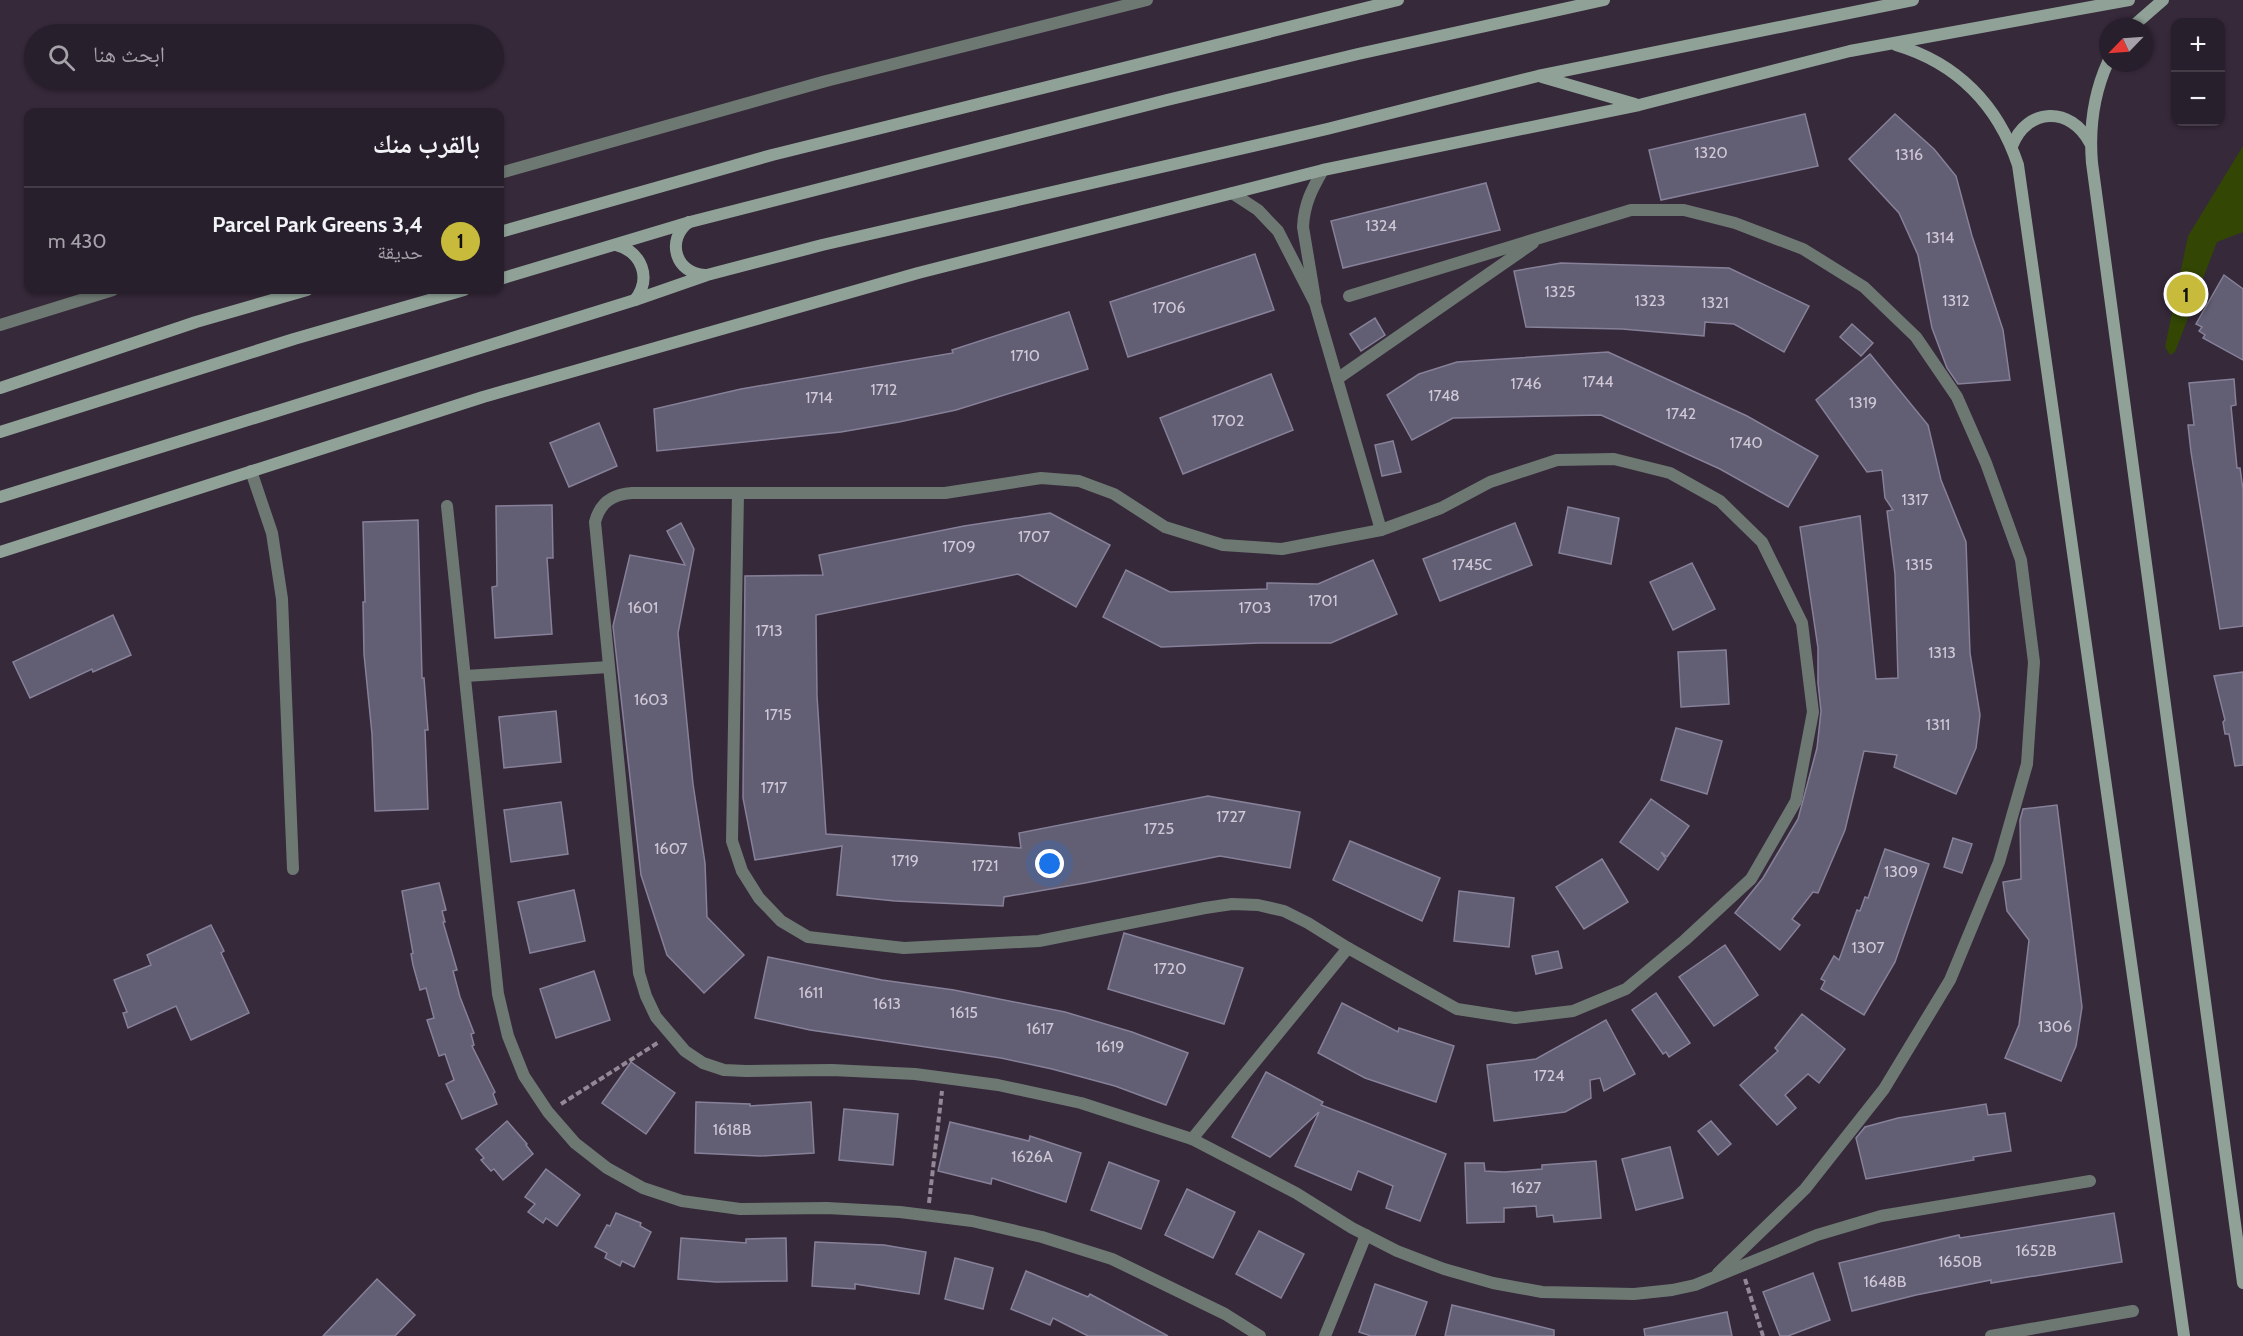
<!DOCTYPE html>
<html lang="ar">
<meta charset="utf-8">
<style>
:root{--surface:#281f2c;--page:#302734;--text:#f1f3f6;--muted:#a5a2a9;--line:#443d48;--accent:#c8bb3b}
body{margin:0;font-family:Cabin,"Noto Naskh Arabic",sans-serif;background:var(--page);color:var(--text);direction:rtl}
.controls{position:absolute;right:18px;top:18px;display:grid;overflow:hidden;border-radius:12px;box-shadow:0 2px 4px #0004}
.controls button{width:54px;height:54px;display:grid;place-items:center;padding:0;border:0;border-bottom:2px solid var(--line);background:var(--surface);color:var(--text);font:30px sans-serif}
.compass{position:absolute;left:2099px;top:18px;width:54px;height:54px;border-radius:50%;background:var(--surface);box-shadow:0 2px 4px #0004;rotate:245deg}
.you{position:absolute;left:1050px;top:864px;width:21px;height:21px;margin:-15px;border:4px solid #fff;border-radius:50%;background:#1a73e8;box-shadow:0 0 0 9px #1a73e833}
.badge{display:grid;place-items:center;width:39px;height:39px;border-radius:50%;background:var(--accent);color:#111;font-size:20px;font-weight:700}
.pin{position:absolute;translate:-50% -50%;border:3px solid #fff;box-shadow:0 2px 6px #0006}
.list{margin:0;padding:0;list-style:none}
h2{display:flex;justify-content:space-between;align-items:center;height:78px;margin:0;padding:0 24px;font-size:26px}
h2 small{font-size:20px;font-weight:400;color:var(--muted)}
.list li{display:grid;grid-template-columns:39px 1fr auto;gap:18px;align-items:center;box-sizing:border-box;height:108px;padding:0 24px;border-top:2px solid var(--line)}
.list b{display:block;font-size:22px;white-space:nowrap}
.list p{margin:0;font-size:20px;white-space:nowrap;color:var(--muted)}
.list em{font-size:20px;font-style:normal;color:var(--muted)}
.icon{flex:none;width:33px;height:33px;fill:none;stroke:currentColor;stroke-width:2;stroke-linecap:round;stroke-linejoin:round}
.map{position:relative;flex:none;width:2243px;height:1336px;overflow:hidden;direction:ltr}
.search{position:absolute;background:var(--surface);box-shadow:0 2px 4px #0004;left:24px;top:24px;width:480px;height:66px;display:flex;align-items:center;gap:15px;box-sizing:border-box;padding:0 21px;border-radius:33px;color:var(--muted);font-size:22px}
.panel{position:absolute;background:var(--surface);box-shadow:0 2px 4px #0004;left:24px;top:108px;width:480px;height:186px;border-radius:12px;direction:rtl}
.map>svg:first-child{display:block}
</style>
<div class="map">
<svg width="2243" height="1336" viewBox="0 0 2243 1336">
<rect width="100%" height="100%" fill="#36293a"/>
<polygon fill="#334604" points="2243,146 2243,232 2217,242 2175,352 2170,355 2165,347 2188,236"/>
<g fill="#625e74" stroke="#868199" stroke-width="1.5">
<polygon points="1805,114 1818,166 1661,200 1649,150"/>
<polygon points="1895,114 1934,149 1956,176 1972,236 2003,330 2010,380 1958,384 1947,368 1932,328 1918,255 1899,213 1849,159"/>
<polygon points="1486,183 1500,230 1343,268 1331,221"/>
<polygon points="1255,254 1274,310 1128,357 1110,302"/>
<polygon points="1561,263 1729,268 1809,306 1784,352 1734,324 1705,322 1704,336 1622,329 1526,327 1514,271"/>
<polygon points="2224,275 2243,289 2243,360 2203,338 2205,335 2199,331 2202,327 2196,324"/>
<polygon points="1069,312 1088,369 956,410 899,422 841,432 657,451 654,409 741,389 953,353 952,350"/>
<polygon points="1375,318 1385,335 1361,351 1350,334"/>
<polygon points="1852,324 1873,343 1861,356 1840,337"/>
<polygon points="1608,352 1747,416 1818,456 1788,507 1720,469 1601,415 1453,418 1412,440 1387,395 1419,374 1457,362"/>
<polygon points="1870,354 1928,425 1941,480 1966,542 1970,653 1980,715 1976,748 1956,794 1894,767 1897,755 1864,751 1845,830 1818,893 1813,892 1792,919 1800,925 1780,950 1735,913 1763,878 1798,819 1817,748 1821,711 1818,683 1818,648 1800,527 1860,516 1876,679 1898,678 1895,574 1887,511 1893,510 1885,498 1882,470 1867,472 1816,400"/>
<polygon points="1271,374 1293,430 1183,474 1160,418"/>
<polygon points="2234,379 2236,405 2231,406 2237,468 2240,468 2243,490 2243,626 2220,629 2191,452 2188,425 2194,425 2189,383"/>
<polygon points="599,423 617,466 569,487 550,443"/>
<polygon points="1393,441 1401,472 1382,476 1375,445"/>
<polygon points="552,505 553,558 547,558 552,634 495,638 492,587 497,586 496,506"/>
<polygon points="1568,507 1619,518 1611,564 1559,553"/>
<polygon points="1050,513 1110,545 1076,607 1018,574 816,615 817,696 826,834 1021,848 1019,833 1208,796 1300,812 1290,868 1220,856 1085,883 1004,897 1003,906 895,901 837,895 842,846 755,860 743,798 745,576 823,575 819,555 964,526"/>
<polygon points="418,520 422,678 424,678 428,730 425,730 428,809 375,811 372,734 364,654 363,602 365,602 363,522"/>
<polygon points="681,523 694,549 678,633 693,784 705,863 707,917 744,955 704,993 667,955 641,875 613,626 630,555 685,565 667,531"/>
<polygon points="1515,523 1532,565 1440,601 1423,559"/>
<polygon points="1373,560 1397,614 1331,643 1259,643 1161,647 1103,617 1126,570 1170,592 1267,589 1267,583 1318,584"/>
<polygon points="1692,563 1715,609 1673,630 1650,582"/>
<polygon points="113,615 131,655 93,672 92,669 30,698 13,662"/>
<polygon points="1726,650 1729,704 1681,707 1678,652"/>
<polygon points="2243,672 2243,765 2235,766 2229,734 2225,734 2223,722 2225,720 2214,676"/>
<polygon points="556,711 561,762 504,768 499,717"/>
<polygon points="1676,728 1722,741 1707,794 1661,780"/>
<polygon points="1651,799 1689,826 1667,857 1661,852 1666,859 1658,870 1620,842"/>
<polygon points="561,802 568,854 511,862 504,810"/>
<polygon points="2057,805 2082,1007 2076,1046 2061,1081 2005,1058 2019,1025 2029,940 2007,911 2003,882 2021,879 2020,820 2023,809"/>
<polygon points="1953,838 1972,844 1962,873 1944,867"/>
<polygon points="1350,841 1440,878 1422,921 1333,880"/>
<polygon points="1885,849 1929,864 1895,962 1864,1015 1821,989 1825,981 1821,979 1834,956 1839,960 1857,910 1860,911 1865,897 1868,898"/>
<polygon points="1602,859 1628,902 1584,929 1556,887"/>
<polygon points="439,883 446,910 442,911 445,922 443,922 457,970 453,971 460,997 474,1033 471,1034 474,1045 472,1046 495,1092 493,1094 497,1104 462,1119 446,1084 454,1080 445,1054 439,1056 427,1020 434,1018 426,988 420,990 413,965 411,954 413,953 402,891"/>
<polygon points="574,890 585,941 530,953 518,902"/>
<polygon points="1459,891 1514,898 1509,947 1454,941"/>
<polygon points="211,925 224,951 221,953 249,1013 191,1040 176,1006 128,1028 123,1013 127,1012 114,980 151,965 147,955"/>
<polygon points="1124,933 1243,968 1224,1024 1108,989"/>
<polygon points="1725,945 1758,995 1714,1026 1679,977"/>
<polygon points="1558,951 1562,968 1536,974 1532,956"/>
<polygon points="768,957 882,980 954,990 1065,1012 1132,1032 1188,1053 1166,1105 1115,1086 1052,1069 1001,1058 810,1030 755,1018"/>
<polygon points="594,971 610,1020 556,1038 540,989"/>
<polygon points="1656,993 1690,1043 1669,1057 1666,1052 1663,1054 1632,1010"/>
<polygon points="1342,1003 1398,1032 1399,1028 1454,1046 1436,1102 1365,1078 1318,1053"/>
<polygon points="1802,1014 1845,1049 1819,1083 1808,1074 1785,1095 1796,1108 1777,1125 1740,1085 1778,1051 1775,1048"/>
<polygon points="1606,1020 1635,1074 1604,1091 1600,1078 1590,1080 1591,1098 1565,1112 1494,1121 1487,1065 1536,1059"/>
<polygon points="631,1062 675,1093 646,1134 602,1103"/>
<polygon points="1266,1072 1323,1102 1321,1105 1446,1154 1420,1221 1386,1208 1393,1186 1358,1171 1351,1190 1295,1166 1319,1112 1270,1157 1232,1137"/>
<polygon points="696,1102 750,1104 750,1106 811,1102 814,1153 760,1156 695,1153"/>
<polygon points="1986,1104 1988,1115 2005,1113 2011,1151 1973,1157 1974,1160 1866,1179 1856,1138 1865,1127 1898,1118"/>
<polygon points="844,1109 898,1114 893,1165 839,1160"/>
<polygon points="507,1121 527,1144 526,1145 533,1154 503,1180 494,1169 491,1171 481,1160 484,1158 476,1149"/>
<polygon points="1711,1121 1731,1144 1718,1155 1698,1131"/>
<polygon points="950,1122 1029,1141 1030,1136 1081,1153 1066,1202 992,1178 991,1184 938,1171"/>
<polygon points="1670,1147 1683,1198 1636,1210 1622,1159"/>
<polygon points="1596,1161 1601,1218 1554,1222 1553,1215 1537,1217 1536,1206 1504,1208 1504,1222 1467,1223 1465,1163 1484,1163 1485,1171 1504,1172 1542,1169 1542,1165"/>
<polygon points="1109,1162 1159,1181 1141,1229 1091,1210"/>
<polygon points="546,1169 580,1195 557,1226 546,1218 543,1223 528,1212 535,1204 525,1197"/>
<polygon points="1187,1189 1235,1212 1213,1258 1165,1235"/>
<polygon points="616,1213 641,1223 640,1226 651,1232 634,1267 622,1261 620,1266 605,1258 607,1253 595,1247 607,1225 610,1226"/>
<polygon points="2114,1213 2122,1262 1991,1283 1991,1280 1916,1295 1852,1311 1839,1263 1959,1235 1960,1238"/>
<polygon points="1259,1231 1304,1254 1281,1298 1236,1274"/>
<polygon points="681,1238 746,1243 746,1239 786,1238 787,1281 716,1282 678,1279"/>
<polygon points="815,1242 884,1245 926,1252 919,1294 855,1284 855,1289 812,1286"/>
<polygon points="955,1258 993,1268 983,1309 945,1299"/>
<polygon points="1026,1271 1088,1297 1090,1294 1168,1336 1088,1336 1053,1318 1050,1325 1011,1309"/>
<polygon points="1813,1273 1830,1320 1788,1336 1780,1336 1763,1292"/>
<polygon points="377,1279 415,1315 395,1336 323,1336"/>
<polygon points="1375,1284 1427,1302 1415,1336 1371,1336 1359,1332"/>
<polygon points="1452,1305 1554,1330 1554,1336 1445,1336"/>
<polygon points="1727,1312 1732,1336 1645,1336 1644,1329"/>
</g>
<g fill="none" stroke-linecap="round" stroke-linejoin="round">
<g stroke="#938896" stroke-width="4" stroke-dasharray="6 3" stroke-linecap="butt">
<polyline points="561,1104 659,1042"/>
<polyline points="929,1203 942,1091"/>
<polyline points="1745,1279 1763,1336"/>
</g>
<g stroke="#6d7872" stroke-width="12">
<polyline points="500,173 826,81 1147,0"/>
<polyline points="1232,193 1258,210 1278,231 1315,303 1381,530"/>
<polyline points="1349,296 1631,210 1684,210 1735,223 1803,249 1864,287 1916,337 1957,397 1986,463 2021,560 2034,662 2027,764 1999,862 1950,980 1884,1089 1805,1189 1718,1273"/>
<path d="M1315,299L1303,227C1304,204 1312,189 1323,170"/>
<polyline points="0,325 113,290"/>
<polyline points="1337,379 1533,243"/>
<polyline points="251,471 272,533 282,599 293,869"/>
<path d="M738,493L732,841L742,871L759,898L781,921L808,937L904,948L1039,941L1205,908L1232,904L1258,905L1284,911L1308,923L1348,948L1457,1009L1515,1018L1573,1011L1626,989L1685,940L1751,879L1796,801L1813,712L1802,623L1762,542L1720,501L1670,473L1614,459L1557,460L1490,482L1441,508L1381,530L1282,549L1223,545L1165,527L1114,494L1079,481L1041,478L945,493H632C612,494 600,503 595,522L639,973L646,996L656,1017L685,1051L703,1063L724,1070L746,1071L832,1070L915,1074L998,1085L1081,1103L1192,1139L1296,1193L1352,1228L1397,1251L1444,1269L1493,1283L1542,1292L1634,1294L1672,1290L1695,1285L1817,1235L1881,1216L2090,1181"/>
<polyline points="447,506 498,994 508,1036 524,1076 548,1112 575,1143 607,1168 643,1188 682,1201 740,1209 827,1208 900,1212 972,1221 1042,1237 1112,1259 1225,1314 1260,1336"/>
<polyline points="465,676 609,667"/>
<polyline points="1192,1139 1348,948"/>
<polyline points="1325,1336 1366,1235"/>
<polyline points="1991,1336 2133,1311"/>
</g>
<g stroke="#90a298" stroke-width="12">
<polyline points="2132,27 2163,0"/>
<path d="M1896,45C1957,63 1998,105 2018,165L2184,1336"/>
<path d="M2108,62C2093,95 2089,127 2092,163L2243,1283"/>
<polyline points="1542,77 1635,104"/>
<path d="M2012,146C2027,107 2071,106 2090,143"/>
<path d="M689,222C665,240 676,274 705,275"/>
<polyline points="500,232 772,155 1398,0"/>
<path d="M616,245C642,252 652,278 635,300"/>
<polyline points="500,279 690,222 1167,100 1358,54 1604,0"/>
<polyline points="0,388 196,322 307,290"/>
<polyline points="0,432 294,339 464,290"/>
<polyline points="0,497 635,300 707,275 822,245 1327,129 1538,76 1913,0"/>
<polyline points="0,552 483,397 918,273 1323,170 1639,105 1850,51 2129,0"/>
</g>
</g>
<g text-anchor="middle" stroke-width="5" stroke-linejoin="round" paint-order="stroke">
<g font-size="16" fill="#d0c8d6">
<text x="1711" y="158">1320</text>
<text x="1909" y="160">1316</text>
<text x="1381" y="231">1324</text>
<text x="1940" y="243">1314</text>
<text x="1560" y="297">1325</text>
<text x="1650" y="306">1323</text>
<text x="1956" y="306">1312</text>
<text x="1715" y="308">1321</text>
<text x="1169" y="313">1706</text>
<text x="1025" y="361">1710</text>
<text x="1598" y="387">1744</text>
<text x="1526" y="389">1746</text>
<text x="884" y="395">1712</text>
<text x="1444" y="401">1748</text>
<text x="819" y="403">1714</text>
<text x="1863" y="408">1319</text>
<text x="1681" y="419">1742</text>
<text x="1228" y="426">1702</text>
<text x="1746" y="448">1740</text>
<text x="1915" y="505">1317</text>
<text x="1034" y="542">1707</text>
<text x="959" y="552">1709</text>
<text x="1472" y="570">1745C</text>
<text x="1919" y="570">1315</text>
<text x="1323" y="606">1701</text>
<text x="643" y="613">1601</text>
<text x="1255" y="613">1703</text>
<text x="769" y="636">1713</text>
<text x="1942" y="658">1313</text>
<text x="651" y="705">1603</text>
<text x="778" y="720">1715</text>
<text x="1938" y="730">1311</text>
<text x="774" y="793">1717</text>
<text x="1231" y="822">1727</text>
<text x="1159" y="834">1725</text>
<text x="671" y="854">1607</text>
<text x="905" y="866">1719</text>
<text x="985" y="871">1721</text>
<text x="1901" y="877">1309</text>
<text x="1868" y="953">1307</text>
<text x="1170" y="974">1720</text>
<text x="811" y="998">1611</text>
<text x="887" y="1009">1613</text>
<text x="964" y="1018">1615</text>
<text x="2055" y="1032">1306</text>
<text x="1040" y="1034">1617</text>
<text x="1110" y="1052">1619</text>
<text x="1549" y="1081">1724</text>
<text x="732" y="1135">1618B</text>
<text x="1032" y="1162">1626A</text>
<text x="1526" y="1193">1627</text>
<text x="2036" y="1256">1652B</text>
<text x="1960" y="1267">1650B</text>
<text x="1885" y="1287">1648B</text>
</g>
</g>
</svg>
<div class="controls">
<button>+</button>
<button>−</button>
</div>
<svg class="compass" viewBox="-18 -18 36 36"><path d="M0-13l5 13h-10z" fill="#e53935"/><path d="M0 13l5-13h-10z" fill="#a5a2a9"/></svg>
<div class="you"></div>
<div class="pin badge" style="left:2186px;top:294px">1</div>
<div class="search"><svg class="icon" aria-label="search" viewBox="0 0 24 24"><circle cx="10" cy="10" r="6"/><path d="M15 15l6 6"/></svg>ابحث هنا</div>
<section class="panel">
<h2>بالقرب منك<small></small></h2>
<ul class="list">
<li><span class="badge">1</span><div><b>Parcel Park Greens 3,4</b><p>حديقة</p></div><em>430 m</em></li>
</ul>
</section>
</div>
